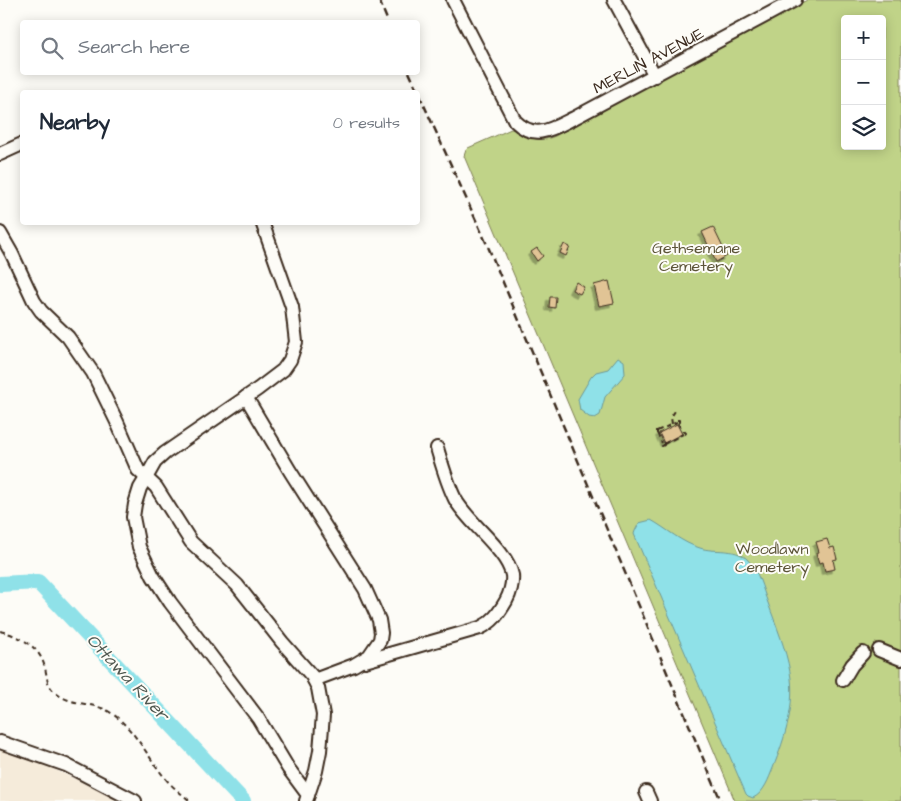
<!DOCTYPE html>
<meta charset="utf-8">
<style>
:root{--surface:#fff;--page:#f2f2f3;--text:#1f2937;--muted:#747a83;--line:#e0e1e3}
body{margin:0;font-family:"Architects Daughter",sans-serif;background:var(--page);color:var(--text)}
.controls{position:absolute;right:15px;top:15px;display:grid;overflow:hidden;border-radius:5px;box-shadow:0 2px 12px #0003}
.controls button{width:45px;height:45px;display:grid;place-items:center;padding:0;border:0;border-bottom:1px solid var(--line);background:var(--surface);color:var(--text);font:25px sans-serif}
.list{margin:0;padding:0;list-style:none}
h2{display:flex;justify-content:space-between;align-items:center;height:65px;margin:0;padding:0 20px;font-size:21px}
h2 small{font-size:16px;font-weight:400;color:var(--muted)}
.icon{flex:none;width:28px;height:28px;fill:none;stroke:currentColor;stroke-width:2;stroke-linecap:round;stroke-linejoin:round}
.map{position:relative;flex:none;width:901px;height:801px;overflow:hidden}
.search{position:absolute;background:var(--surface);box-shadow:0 2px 12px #0003;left:20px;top:20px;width:400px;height:55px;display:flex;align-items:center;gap:12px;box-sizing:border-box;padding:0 18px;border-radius:5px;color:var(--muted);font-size:19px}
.panel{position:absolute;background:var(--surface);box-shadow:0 2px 12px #0003;left:20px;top:90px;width:400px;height:135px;border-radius:5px}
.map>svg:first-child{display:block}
</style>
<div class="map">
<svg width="901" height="801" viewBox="0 0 901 801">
<defs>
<filter id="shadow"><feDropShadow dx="-3.5" dy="3.5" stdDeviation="0" flood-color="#0004"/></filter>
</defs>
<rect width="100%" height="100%" fill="#fdfcf7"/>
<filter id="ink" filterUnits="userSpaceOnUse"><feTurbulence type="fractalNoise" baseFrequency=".02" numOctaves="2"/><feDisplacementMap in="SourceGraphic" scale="10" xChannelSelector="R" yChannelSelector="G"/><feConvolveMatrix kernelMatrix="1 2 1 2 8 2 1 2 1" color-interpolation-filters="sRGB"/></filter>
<g filter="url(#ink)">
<polygon fill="#f5ebda" points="0,749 29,758 80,781 119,801 0,801"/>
<path fill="#c0d388" stroke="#7e7e53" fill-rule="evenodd" d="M807,0H901V801H735L464,156L466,150L468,148L511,129C530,134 533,145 555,136ZM845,19H882V146H845Z"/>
<g fill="#8fe1e8" stroke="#6d9897">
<polygon points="618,357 624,361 625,374 605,397 600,415 595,418 589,417 580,410 578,399 591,377 596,372 608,369"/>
<path d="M651,520C667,529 682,543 700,548C715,553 734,547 747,559C759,571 762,588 768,603C776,625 786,649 790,672C796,704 785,738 773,768C769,778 764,793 753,798L748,796L746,794L634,534L635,531L639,523Z"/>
</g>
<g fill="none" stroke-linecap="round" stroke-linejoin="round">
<polyline stroke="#8fe1e8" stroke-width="16" points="0,584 38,582 243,801"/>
</g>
<g fill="#e1c495" stroke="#3b2a1e" filter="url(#shadow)">
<polygon points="713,227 727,256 716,262 702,232"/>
<polygon points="564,244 570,247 566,256 560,253"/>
<polygon points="537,248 543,256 537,261 531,252"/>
<polygon points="609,281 614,303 599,306 594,285"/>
<polygon points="576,282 584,287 580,294 572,290"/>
<polygon points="550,297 556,297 555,308 549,307"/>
<polygon points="677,424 682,434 664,443 659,433"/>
<polygon points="827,539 830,548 834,547 837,559 833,560 835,569 825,571 823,562 819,563 816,553 819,552 816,542"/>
</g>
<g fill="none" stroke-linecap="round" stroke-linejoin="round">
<defs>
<g id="minor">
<path d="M453,0L515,121C535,141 552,129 574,118L795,0"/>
<polyline points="614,0 655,76"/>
<polyline points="0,154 22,144"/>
<polyline points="262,222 292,307 296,342 290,360 283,370 258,389 165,453 155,462 146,478 140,488 135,504 133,517 139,547 153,576 170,602 258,718 288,768 308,795 306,801"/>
<polyline points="0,233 12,254 34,301 41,311 68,337 93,373 117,422 138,470 156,487 191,542 237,585 282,642 312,676 318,688 323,715 320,751 316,771 308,795"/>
<polyline points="246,397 290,471 365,589 379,620 381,633 380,640 369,656 354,665 314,680"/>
<polyline points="879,650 901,659"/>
<path d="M365,661L480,628C493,622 499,613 506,601C510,594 513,583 512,575C507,550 467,522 455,499C447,483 442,465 437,448"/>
<polyline points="843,680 852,665 863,653"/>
<polyline points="0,742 66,765 135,801"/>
<polyline points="646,792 650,801"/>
</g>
</defs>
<use href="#minor" stroke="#3b2a1e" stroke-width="16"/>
<g stroke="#3b2a1e" stroke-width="2" stroke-dasharray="5 4" stroke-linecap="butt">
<rect x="677" y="420" width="2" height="2"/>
<polyline points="678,423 683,432"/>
<polyline points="672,424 671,417 675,411"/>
<rect x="655" y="431" width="2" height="2"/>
<polyline points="657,431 677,422"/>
<polygon points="684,431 686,433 684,435 683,433"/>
<polyline points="657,433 662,443"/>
<polygon points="664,443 664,445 662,446 661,444"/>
<polyline points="664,444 683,434"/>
<path d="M0,631C20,636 40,646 45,668C48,680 46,685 57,694C71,705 95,703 108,711C133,726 147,756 165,778C172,787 182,794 190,801"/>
</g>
<use href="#minor" stroke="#fdfcf7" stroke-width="12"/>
<g stroke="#3b2a1e" stroke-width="2.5" stroke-dasharray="8 4" stroke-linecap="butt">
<polyline points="379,0 388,22"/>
<polyline points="409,72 489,249 721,801"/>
</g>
</g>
</g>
<g text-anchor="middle" stroke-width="4" stroke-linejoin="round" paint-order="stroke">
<g font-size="16" fill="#3b2a1e" stroke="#fdfcf7">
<text transform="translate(648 60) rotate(-28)" y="6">MERLIN AVENUE</text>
</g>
<g font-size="16" fill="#5c5438" stroke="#fdfcf7">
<text x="696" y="253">Gethsemane<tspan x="696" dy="18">Cemetery</tspan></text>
<text x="772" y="554">Woodlawn<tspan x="772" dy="18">Cemetery</tspan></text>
</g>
<g font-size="18" font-style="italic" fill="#505850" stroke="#fdfcf7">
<text transform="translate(128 677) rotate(47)" y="6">Ottawa River</text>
</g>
</g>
</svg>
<div class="controls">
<button>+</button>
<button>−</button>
<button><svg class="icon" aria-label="layers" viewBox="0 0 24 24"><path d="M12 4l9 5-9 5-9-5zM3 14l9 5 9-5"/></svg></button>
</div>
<div class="search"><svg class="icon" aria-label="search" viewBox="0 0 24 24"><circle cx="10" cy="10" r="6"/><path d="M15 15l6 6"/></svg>Search here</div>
<section class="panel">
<h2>Nearby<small>0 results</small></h2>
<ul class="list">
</ul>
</section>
</div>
